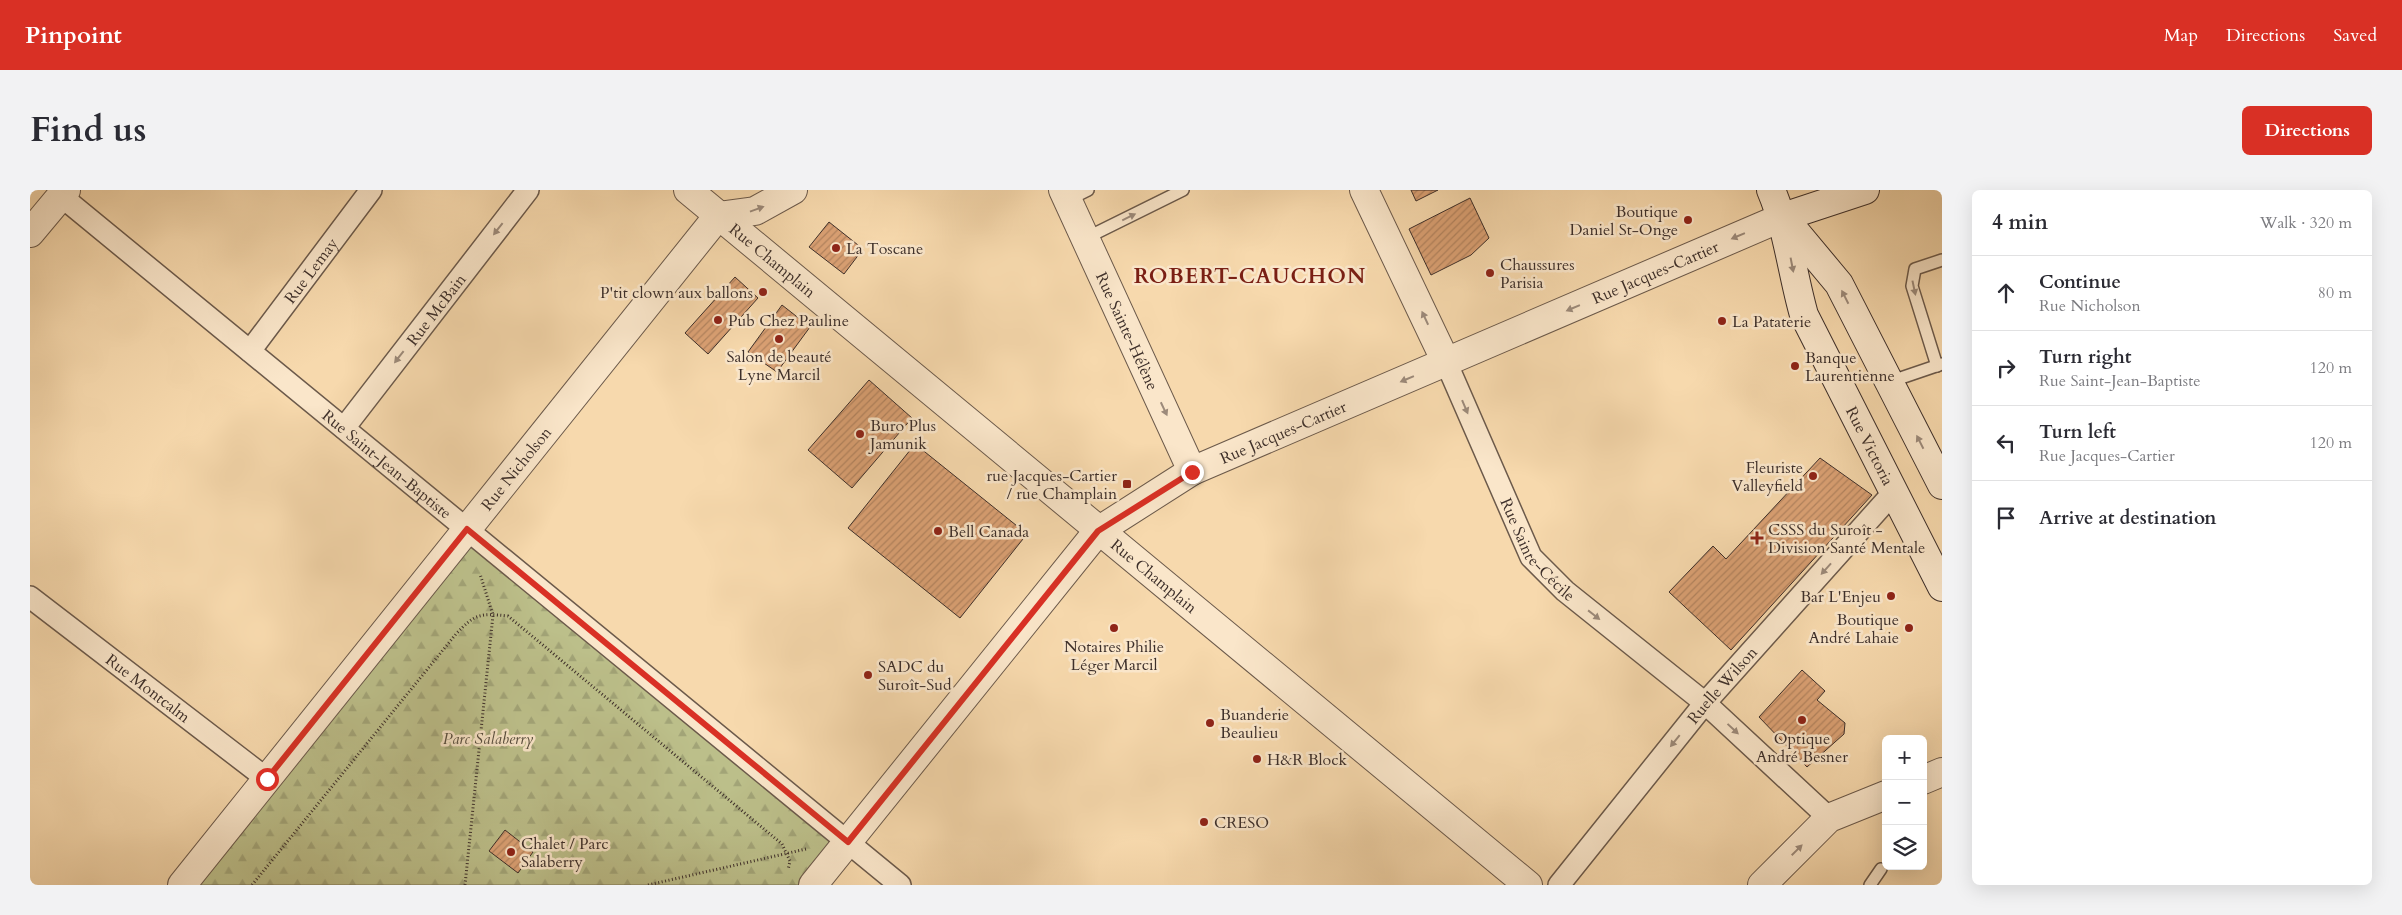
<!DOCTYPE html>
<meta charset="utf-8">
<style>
:root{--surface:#fff;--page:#f2f2f3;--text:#2b2b33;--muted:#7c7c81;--line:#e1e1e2;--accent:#d93025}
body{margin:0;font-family:Cardo,serif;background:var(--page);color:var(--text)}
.controls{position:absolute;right:15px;bottom:15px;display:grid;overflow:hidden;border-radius:8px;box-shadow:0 5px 20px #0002}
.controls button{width:45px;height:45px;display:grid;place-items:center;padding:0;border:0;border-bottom:1px solid var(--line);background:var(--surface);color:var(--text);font:25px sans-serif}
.stop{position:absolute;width:15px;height:15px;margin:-11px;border:4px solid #d93025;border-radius:50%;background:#fff}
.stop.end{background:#d93025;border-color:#fff;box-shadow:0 1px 5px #0008}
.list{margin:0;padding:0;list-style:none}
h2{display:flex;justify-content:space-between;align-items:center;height:65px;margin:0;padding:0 20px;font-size:21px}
h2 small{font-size:16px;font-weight:400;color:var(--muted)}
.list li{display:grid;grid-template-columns:32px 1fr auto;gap:15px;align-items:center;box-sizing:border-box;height:75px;padding:0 20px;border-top:1px solid var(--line)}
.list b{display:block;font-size:19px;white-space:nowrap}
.list p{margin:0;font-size:16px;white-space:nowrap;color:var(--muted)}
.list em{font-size:16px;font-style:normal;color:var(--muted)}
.icon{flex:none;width:28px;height:28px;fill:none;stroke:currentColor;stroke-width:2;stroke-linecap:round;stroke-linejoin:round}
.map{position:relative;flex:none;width:1912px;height:695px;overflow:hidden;border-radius:8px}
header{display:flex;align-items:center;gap:30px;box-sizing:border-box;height:70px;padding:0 25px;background:var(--accent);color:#fff}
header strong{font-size:24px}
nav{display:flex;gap:28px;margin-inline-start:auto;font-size:18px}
.intro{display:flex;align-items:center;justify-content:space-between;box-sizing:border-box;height:120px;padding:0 30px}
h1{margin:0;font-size:35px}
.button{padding:12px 22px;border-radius:8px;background:var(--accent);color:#fff;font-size:18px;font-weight:700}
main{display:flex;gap:30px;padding:0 30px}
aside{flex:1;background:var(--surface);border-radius:8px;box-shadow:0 5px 20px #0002}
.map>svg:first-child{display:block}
</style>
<header>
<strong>Pinpoint</strong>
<nav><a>Map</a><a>Directions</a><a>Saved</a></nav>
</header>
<div class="intro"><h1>Find us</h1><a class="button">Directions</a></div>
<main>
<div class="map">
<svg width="1912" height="695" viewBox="0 0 1912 695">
<defs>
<pattern id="forest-firs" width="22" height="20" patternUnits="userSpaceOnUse" patternTransform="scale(1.25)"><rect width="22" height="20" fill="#bcbf8a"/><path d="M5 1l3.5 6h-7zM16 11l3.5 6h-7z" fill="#a2a477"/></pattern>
<pattern id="building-hatch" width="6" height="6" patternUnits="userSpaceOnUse" patternTransform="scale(1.25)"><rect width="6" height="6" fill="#dba174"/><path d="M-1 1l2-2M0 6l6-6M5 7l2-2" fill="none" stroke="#b3845f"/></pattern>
</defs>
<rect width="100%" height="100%" fill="#f7d9ad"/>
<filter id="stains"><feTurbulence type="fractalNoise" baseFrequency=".004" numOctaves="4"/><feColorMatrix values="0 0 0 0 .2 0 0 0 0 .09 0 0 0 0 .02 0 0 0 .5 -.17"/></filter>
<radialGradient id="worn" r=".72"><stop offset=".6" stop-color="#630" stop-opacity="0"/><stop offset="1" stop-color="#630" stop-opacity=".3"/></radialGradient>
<polygon fill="url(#forest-firs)" stroke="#7c775a" points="437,339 818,652 783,695 152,695"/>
<g fill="url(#building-hatch)" stroke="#3d2f2a">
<polygon points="1381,0 1408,0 1386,11"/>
<polygon points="1440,8 1459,48 1441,65 1401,85 1379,39"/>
<polygon points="799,32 833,59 814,84 779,57"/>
<polygon points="705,87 728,108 678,164 655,143"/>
<polygon points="752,115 780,137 747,182 718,162"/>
<polygon points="839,190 882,228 822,298 778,260"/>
<polygon points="885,254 997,344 930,428 818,338"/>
<polygon points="1790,268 1842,305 1701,460 1639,402 1683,356 1696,369"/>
<polygon points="1772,480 1795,501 1787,510 1815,533 1814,544 1777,577 1729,527"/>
<polygon points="475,640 503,662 488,683 459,661"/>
</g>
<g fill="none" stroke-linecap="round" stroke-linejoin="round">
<defs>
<g id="service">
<polyline points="1038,10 1058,0"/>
<polyline points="1056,48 1153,0"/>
<polyline points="1907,176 1882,96 1885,79 1912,70"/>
<polyline points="1859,192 1912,174"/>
<polyline points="1840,695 1851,679"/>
</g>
<g id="minor">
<path id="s1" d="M31,6L870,695"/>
<path id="s2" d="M220,161L341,0"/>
<path id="s3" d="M1416,172L1501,367L1535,401L1675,513L1799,628"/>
<path id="s4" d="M314,238L498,0"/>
<path id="s5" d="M0,407L237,589"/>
<path id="s6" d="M1529,695L1675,513L1863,303"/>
</g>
<g id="tertiary">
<path id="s7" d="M658,0L1498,695"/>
<path id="s8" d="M1033,0L1162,281"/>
<polyline points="1334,0 1416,172"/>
<polyline points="0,43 36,0"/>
<polyline points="1893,590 1912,582"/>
<path id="s9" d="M152,695L688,26L725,21L763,0"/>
<path id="s10" d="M783,695L1068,341L1162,281L1753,27"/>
<polyline points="1732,695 1799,628 1856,605"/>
</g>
<g id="secondary">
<path id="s11" d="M1741,0C1758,40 1762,83 1774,125L1912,397"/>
<polyline points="1753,27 1835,0"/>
<polyline points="1754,28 1809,94 1912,295"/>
</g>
</defs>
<use href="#service" stroke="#6c5a4b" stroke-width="14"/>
<use href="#minor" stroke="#6c5a4b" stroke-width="24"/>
<use href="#tertiary" stroke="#6c5a4b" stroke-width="30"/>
<use href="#secondary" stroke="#3d2f2a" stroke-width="30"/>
<g stroke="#3d2f2a" stroke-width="3" stroke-dasharray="1 2.5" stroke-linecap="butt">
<path d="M222,695L426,444C445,424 449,423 478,426L752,654L760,671L758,680"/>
<polyline points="435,695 463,425 450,384"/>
<polyline points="618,695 776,659"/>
</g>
<use href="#service" stroke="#fae6ca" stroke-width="11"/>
<use href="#minor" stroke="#fae6ca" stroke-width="21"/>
<use href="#tertiary" stroke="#fae6ca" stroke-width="28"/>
<use href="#secondary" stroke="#fae6ca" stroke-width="28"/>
</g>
<defs><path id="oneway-solid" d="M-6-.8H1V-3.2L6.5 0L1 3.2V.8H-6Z" transform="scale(1.25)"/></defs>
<g fill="#9c8a7a">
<use href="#oneway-solid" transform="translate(727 19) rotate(-20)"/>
<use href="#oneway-solid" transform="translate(1099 27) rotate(-26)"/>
<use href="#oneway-solid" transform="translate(468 39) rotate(128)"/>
<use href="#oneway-solid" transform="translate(1708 46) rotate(157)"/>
<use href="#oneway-solid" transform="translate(1762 75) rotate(79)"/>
<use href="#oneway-solid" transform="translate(1884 98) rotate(78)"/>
<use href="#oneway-solid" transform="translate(1815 107) rotate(-117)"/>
<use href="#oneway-solid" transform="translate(1543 118) rotate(157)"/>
<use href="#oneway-solid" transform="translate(1395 128) rotate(-115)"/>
<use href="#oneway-solid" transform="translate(369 167) rotate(128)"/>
<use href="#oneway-solid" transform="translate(1377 189) rotate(157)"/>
<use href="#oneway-solid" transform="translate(1435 217) rotate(67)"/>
<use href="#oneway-solid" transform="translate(1134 219) rotate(65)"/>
<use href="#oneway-solid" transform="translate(1890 252) rotate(-117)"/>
<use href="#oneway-solid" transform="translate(1796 379) rotate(132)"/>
<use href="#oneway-solid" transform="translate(1564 425) rotate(38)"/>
<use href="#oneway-solid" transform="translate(1703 539) rotate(43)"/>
<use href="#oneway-solid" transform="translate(1645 551) rotate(129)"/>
<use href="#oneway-solid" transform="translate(1767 660) rotate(-45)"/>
</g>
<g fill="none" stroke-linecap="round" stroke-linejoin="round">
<polyline stroke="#d93025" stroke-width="6" points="237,589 437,339 818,652 1068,341 1162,282"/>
</g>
<g fill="#8f2418" stroke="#fae6ca" stroke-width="2">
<circle cx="1658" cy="30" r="5"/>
<circle cx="806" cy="58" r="5"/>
<circle cx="1460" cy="83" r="5"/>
<circle cx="733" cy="102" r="5"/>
<circle cx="688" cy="130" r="5"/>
<circle cx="1692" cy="131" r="5"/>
<circle cx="749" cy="149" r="5"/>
<circle cx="1765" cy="176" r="5"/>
<circle cx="830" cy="244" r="5"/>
<circle cx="1783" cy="286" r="5"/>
<rect x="1092" y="289" width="10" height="10" rx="2.5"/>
<circle cx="908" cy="341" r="5"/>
<path d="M1724.5 340.5h5v5h5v5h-5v5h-5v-5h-5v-5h5z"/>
<circle cx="1861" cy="406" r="5"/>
<circle cx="1084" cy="438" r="5"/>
<circle cx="1879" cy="438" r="5"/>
<circle cx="838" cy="485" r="5"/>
<circle cx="1772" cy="530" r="5"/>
<circle cx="1180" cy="533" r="5"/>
<circle cx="1227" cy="569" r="5"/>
<circle cx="1174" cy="632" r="5"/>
<circle cx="481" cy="662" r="5"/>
</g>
<g text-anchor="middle" stroke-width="5" stroke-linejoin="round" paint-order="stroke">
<g font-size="16" fill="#3d2f2a" stroke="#fae6ca" text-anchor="start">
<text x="1648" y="27" text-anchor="end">Boutique<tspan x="1648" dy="18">Daniel St-Onge</tspan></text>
<text x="816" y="64">La Toscane</text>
<text x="1470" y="80">Chaussures<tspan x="1470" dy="18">Parisia</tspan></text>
<text x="723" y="108" text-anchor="end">P'tit clown aux ballons</text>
<text x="698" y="136">Pub Chez Pauline</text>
<text x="1702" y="137">La Pataterie</text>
<text x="749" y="172" text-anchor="middle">Salon de beauté<tspan x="749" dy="18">Lyne Marcil</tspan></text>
<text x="1775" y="173">Banque<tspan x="1775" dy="18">Laurentienne</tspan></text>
<text x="840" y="241">Buro Plus<tspan x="840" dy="18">Jamunik</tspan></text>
<text x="1773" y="283" text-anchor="end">Fleuriste<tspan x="1773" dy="18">Valleyfield</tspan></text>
<text x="1087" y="291" text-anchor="end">rue Jacques-Cartier<tspan x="1087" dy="18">/ rue Champlain</tspan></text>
<text x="1738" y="345">CSSS du Suroît -<tspan x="1738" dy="18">Division Santé Mentale</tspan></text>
<text x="918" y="347">Bell Canada</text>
<text x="1851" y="412" text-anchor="end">Bar L'Enjeu</text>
<text x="1869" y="435" text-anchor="end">Boutique<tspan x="1869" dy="18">André Lahaie</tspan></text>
<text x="1084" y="462" text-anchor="middle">Notaires Philie<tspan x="1084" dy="18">Léger Marcil</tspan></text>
<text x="848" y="482">SADC du<tspan x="848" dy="18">Suroît-Sud</tspan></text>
<text x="1190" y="530">Buanderie<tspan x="1190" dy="18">Beaulieu</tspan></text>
<text x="1772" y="554" text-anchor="middle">Optique<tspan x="1772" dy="18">André Besner</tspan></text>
<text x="1237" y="575">H&amp;R Block</text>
<text x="1184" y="638">CRESO</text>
<text x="491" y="659">Chalet / Parc<tspan x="491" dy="18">Salaberry</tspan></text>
</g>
<g font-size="16" fill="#3d2f2a" stroke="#fae6ca">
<text dy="6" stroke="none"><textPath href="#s7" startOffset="110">Rue Champlain</textPath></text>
<text dy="6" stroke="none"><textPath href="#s2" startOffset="101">Rue Lemay</textPath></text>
<text dy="6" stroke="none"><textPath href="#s10" startOffset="1070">Rue Jacques-Cartier</textPath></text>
<text dy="6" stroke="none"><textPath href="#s4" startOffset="150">Rue McBain</textPath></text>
<text dy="6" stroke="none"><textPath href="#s8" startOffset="155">Rue Sainte-Hélène</textPath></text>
<text dy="6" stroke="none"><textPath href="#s10" startOffset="665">Rue Jacques-Cartier</textPath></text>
<text dy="6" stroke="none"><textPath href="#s11" startOffset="276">Rue Victoria</textPath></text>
<text dy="6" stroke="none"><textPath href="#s1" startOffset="422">Rue Saint-Jean-Baptiste</textPath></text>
<text dy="6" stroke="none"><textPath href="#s9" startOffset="534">Rue Nicholson</textPath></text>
<text dy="6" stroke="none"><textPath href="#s3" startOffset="210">Rue Sainte-Cécile</textPath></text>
<text dy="6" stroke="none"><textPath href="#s7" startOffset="605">Rue Champlain</textPath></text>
<text dy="6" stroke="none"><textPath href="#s6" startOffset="258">Ruelle Wilson</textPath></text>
<text dy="6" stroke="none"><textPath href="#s5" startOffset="149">Rue Montcalm</textPath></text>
</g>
<g font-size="16" font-style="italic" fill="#564c3d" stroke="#fae6ca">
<text x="458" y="554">Parc Salaberry</text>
</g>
<g font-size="21" font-weight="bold" letter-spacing="1" fill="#7a1f14" stroke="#fae6ca">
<text x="1220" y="93">ROBERT-CAUCHON</text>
</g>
</g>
<rect width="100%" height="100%" filter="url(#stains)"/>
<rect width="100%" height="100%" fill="url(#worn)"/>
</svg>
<div class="controls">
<button>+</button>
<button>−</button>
<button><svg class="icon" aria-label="layers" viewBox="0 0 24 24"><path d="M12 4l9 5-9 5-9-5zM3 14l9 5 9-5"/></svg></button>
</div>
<div class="stop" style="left:237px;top:589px"></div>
<div class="stop end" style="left:1162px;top:282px"></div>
</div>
<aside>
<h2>4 min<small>Walk · 320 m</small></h2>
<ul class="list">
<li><svg class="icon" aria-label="ahead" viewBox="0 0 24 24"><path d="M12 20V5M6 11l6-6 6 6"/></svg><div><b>Continue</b><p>Rue Nicholson</p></div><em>80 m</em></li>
<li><svg class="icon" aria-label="right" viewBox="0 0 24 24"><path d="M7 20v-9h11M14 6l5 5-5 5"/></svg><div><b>Turn right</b><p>Rue Saint-Jean-Baptiste</p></div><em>120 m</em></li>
<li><svg class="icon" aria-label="left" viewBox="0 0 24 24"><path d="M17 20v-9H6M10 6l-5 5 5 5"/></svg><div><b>Turn left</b><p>Rue Jacques-Cartier</p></div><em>120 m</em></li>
<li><svg class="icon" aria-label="arrive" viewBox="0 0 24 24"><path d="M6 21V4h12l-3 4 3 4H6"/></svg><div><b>Arrive at destination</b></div></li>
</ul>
</aside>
</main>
